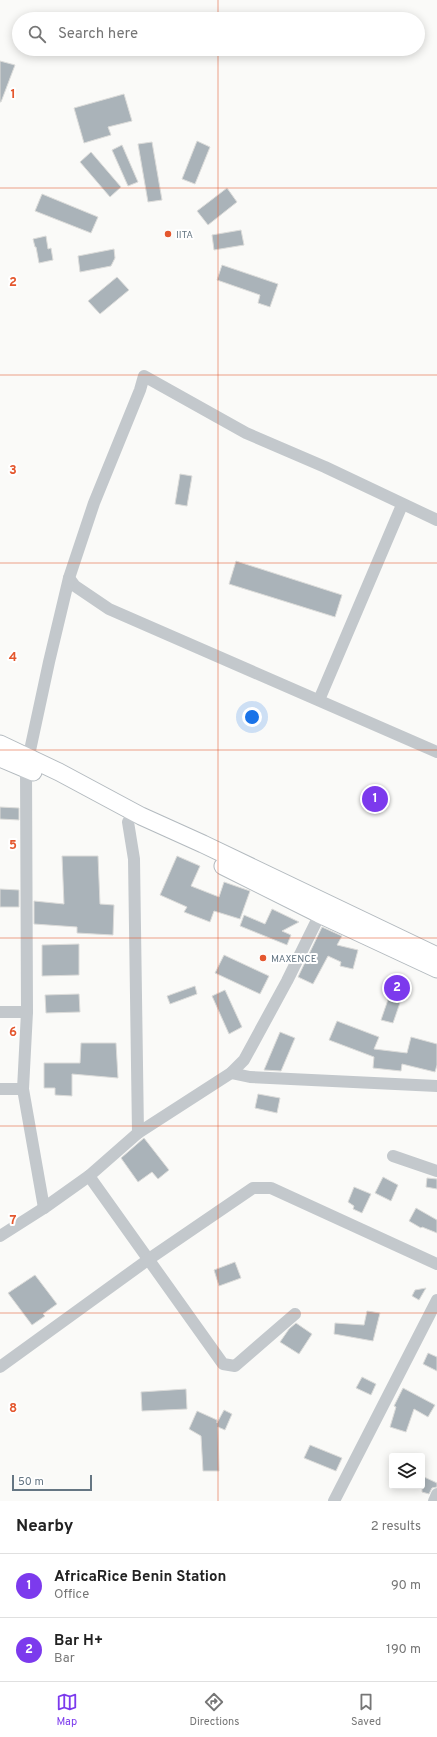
<!DOCTYPE html>
<style>
:root{--surface:#fff;--page:#f2f2f2;--text:#222;--muted:#767676;--line:#e0e0e0;--accent:#7c3aed}
body{margin:0;font-family:Overpass,sans-serif;background:var(--page);color:var(--text)}
.controls{position:absolute;right:12px;bottom:12px;display:grid;overflow:hidden;border-radius:4px;box-shadow:0 2px 10px #0003}
.controls button{width:36px;height:36px;display:grid;place-items:center;padding:0;border:0;border-bottom:1px solid var(--line);background:var(--surface);color:var(--text);font:20px sans-serif}
.scale{position:absolute;left:12px;bottom:10px;width:80px;box-sizing:border-box;padding-left:4px;border:2px solid #657683;border-top:0;font-size:11px;line-height:14px;white-space:nowrap;color:#657683;-webkit-text-stroke:3px #fff;paint-order:stroke}
.you{position:absolute;left:252px;top:717px;width:14px;height:14px;margin:-10px;border:3px solid #fff;border-radius:50%;background:#1a73e8;box-shadow:0 0 0 6px #1a73e833}
.badge{display:grid;place-items:center;width:26px;height:26px;border-radius:50%;background:var(--accent);color:#fff;font-size:13px;font-weight:700}
.pin{position:absolute;translate:-50% -50%;border:2px solid #fff;box-shadow:0 1px 4px #0006}
.list{margin:0;padding:0;list-style:none}
h2{display:flex;justify-content:space-between;align-items:center;height:52px;margin:0;padding:0 16px;font-size:17px}
h2 small{font-size:13px;font-weight:400;color:var(--muted)}
.list li{display:grid;grid-template-columns:26px 1fr auto;gap:12px;align-items:center;box-sizing:border-box;height:64px;padding:0 16px;border-top:1px solid var(--line)}
.list b{display:block;font-size:15px;white-space:nowrap}
.list p{margin:0;font-size:13px;white-space:nowrap;color:var(--muted)}
.list em{font-size:13px;font-style:normal;color:var(--muted)}
.icon{flex:none;width:22px;height:22px;fill:none;stroke:currentColor;stroke-width:2;stroke-linecap:round;stroke-linejoin:round}
.map{position:relative;flex:none;width:437px;height:1501px;overflow:hidden}
.search{position:absolute;background:var(--surface);box-shadow:0 2px 10px #0003;left:12px;right:12px;top:12px;height:44px;display:flex;align-items:center;gap:10px;box-sizing:border-box;padding:0 14px;border-radius:22px;color:var(--muted);font-size:15px}
.sheet{height:180px;background:var(--surface)}
nav{display:flex;justify-content:space-around;align-items:center;box-sizing:border-box;height:56px;border-top:1px solid var(--line);background:var(--surface);font-size:11px;color:var(--muted)}
nav a{display:grid;justify-items:center;gap:2px}
nav .on{color:var(--accent)}
.map>svg:first-child{display:block}
</style>
<div class="map">
<svg width="437" height="1501" viewBox="0 0 437 1501">
<rect width="100%" height="100%" fill="#fafaf8"/>
<g fill="#aab3b9" stroke="#dcdcda">
<polygon points="0,61 15,65 1,102 0,102"/>
<polygon points="124,94 132,121 108,127 111,135 84,143 74,108"/>
<polygon points="197,141 210,147 195,184 182,179"/>
<polygon points="152,142 162,200 148,202 138,144"/>
<polygon points="122,145 138,182 128,186 112,150"/>
<polygon points="91,152 121,187 110,197 80,162"/>
<polygon points="227,188 237,202 208,225 197,211"/>
<polygon points="42,194 98,217 91,233 35,211"/>
<polygon points="241,230 244,245 214,250 212,235"/>
<polygon points="46,236 48,249 51,248 53,260 39,263 36,247 35,247 33,239"/>
<polygon points="114,249 115,258 111,266 80,272 78,256"/>
<polygon points="222,265 278,284 270,307 258,303 260,295 217,280"/>
<polygon points="117,277 129,290 100,314 88,301"/>
<polygon points="180,474 192,476 187,506 175,504"/>
<polygon points="236,561 342,595 335,617 229,584"/>
<polygon points="0,807 19,808 19,820 0,819"/>
<polygon points="62,856 98,856 100,904 114,905 113,935 77,933 77,927 34,924 34,901 64,904"/>
<polygon points="177,856 200,866 191,886 219,897 224,882 250,891 240,919 214,911 210,922 184,912 187,907 160,895"/>
<polygon points="0,889 19,890 19,907 0,907"/>
<polygon points="272,909 299,922 282,931 291,935 287,945 240,926 244,915 265,924"/>
<polygon points="322,927 342,936 337,945 358,950 353,969 340,966 341,962 328,956 313,984 298,977"/>
<polygon points="79,944 79,975 42,976 42,945"/>
<polygon points="224,955 269,976 260,994 215,973"/>
<polygon points="393,985 407,989 403,994 393,1023 381,1020"/>
<polygon points="195,986 197,994 170,1004 167,996"/>
<polygon points="225,990 242,1027 229,1034 212,996"/>
<polygon points="79,994 80,1012 46,1013 45,995"/>
<polygon points="337,1021 379,1037 374,1049 407,1053 411,1037 437,1044 437,1065 435,1072 402,1064 401,1071 373,1068 374,1057 329,1040"/>
<polygon points="280,1032 295,1038 281,1071 264,1070"/>
<polygon points="81,1043 116,1043 118,1078 72,1074 72,1096 55,1095 55,1088 44,1088 44,1063 80,1063"/>
<polygon points="258,1094 280,1098 277,1113 255,1108"/>
<polygon points="144,1138 169,1170 158,1179 152,1172 138,1182 121,1158"/>
<polygon points="383,1177 398,1185 391,1201 375,1193"/>
<polygon points="427,1178 437,1179 437,1189 426,1187"/>
<polygon points="354,1187 371,1194 362,1213 353,1209 354,1206 348,1202"/>
<polygon points="416,1208 437,1220 437,1233 422,1227 421,1228 409,1221"/>
<polygon points="235,1262 241,1278 219,1286 214,1270"/>
<polygon points="35,1275 57,1304 43,1314 45,1316 32,1325 8,1293"/>
<polygon points="426,1288 419,1300 412,1296 415,1290"/>
<polygon points="367,1311 380,1313 373,1341 334,1334 335,1323 364,1325"/>
<polygon points="296,1323 312,1334 299,1354 280,1342 289,1329"/>
<polygon points="428,1353 437,1357 437,1371 423,1364"/>
<polygon points="362,1377 376,1384 371,1395 356,1388"/>
<polygon points="403,1388 435,1405 428,1417 414,1409 406,1432 390,1427 396,1407 394,1406"/>
<polygon points="186,1389 187,1409 142,1411 141,1392"/>
<polygon points="224,1410 232,1414 225,1430 218,1427 219,1471 203,1471 201,1436 189,1429 197,1411 217,1420 217,1423"/>
<polygon points="310,1445 342,1458 336,1471 304,1458"/>
<polygon points="422,1476 437,1483 437,1487 432,1488 429,1494 422,1492"/>
</g>
<g fill="none" stroke-linecap="round" stroke-linejoin="round">
<defs>
<g id="secondary">
<polyline points="0,744 59,772 141,816 203,844 437,956"/>
<polyline points="0,758 33,772"/>
<polyline points="223,866 319,914 437,969"/>
</g>
</defs>
<use href="#secondary" stroke="#b3babf" stroke-width="19"/>
<g stroke="#c3c8cc" stroke-width="12">
<polyline points="69,578 75,586 109,609 437,752"/>
<polyline points="319,700 402,505"/>
<polyline points="134,812 128,822 134,859 138,1133"/>
<polyline points="0,1012 27,1012"/>
<polyline points="231,1073 250,1077 437,1086"/>
<polyline points="0,1089 23,1089"/>
<polyline points="393,1156 437,1171"/>
<polyline points="89,1176 223,1364 235,1366 295,1314"/>
<polyline points="44,1208 23,1089 27,1012 26,769 49,662 69,578 94,503 140,390 144,376 246,433 325,467 437,520"/>
<polyline points="0,1236 44,1208 89,1176 138,1133 231,1073 244,1060 287,981 323,908"/>
<polyline points="0,1367 149,1259 253,1188 271,1188 437,1264"/>
<polyline points="334,1501 437,1300"/>
<polyline points="434,1501 437,1494"/>
</g>
<use href="#secondary" stroke="#fff" stroke-width="17"/>
</g>
<path fill="none" stroke="#e4572e" stroke-width="1" stroke-opacity="0.55" d="M218,0V19M218,49V1501M0,188H437M0,375H437M0,563H437M0,750H437M0,938H437M0,1126H437M0,1313H437"/>
<g fill="#e4572e" stroke="#fff" stroke-width="1.5">
<circle cx="168" cy="234" r="4"/>
<circle cx="263" cy="958" r="4"/>
</g>
<g text-anchor="middle" stroke-width="4" stroke-linejoin="round" paint-order="stroke">
<g font-size="10" fill="#657683" stroke="#fff" text-anchor="start">
<text x="176" y="238">IITA</text>
<text x="271" y="962">MAXENCE</text>
</g>
</g>
<g font-size="13" text-anchor="middle" font-weight="bold" fill="#e4572e" stroke="#fff" stroke-width="4" stroke-linejoin="round" paint-order="stroke">
<text x="13" y="98">1</text>
<text x="13" y="286">2</text>
<text x="13" y="474">3</text>
<text x="13" y="661">4</text>
<text x="13" y="849">5</text>
<text x="13" y="1036">6</text>
<text x="13" y="1224">7</text>
<text x="13" y="1412">8</text>
</g>
</svg>
<div class="controls">
<button><svg class="icon" aria-label="layers" viewBox="0 0 24 24"><path d="M12 4l9 5-9 5-9-5zM3 14l9 5 9-5"/></svg></button>
</div>
<div class="scale">50 m</div>
<div class="you"></div>
<div class="pin badge" style="left:375px;top:799px">1</div>
<div class="pin badge" style="left:397px;top:988px">2</div>
<div class="search"><svg class="icon" aria-label="search" viewBox="0 0 24 24"><circle cx="10" cy="10" r="6"/><path d="M15 15l6 6"/></svg>Search here</div>
</div>
<section class="sheet">
<h2>Nearby<small>2 results</small></h2>
<ul class="list">
<li><span class="badge">1</span><div><b>AfricaRice Benin Station</b><p>Office</p></div><em>90 m</em></li>
<li><span class="badge">2</span><div><b>Bar H+</b><p>Bar</p></div><em>190 m</em></li>
</ul>
</section>
<nav>
<a class="on"><svg class="icon" aria-label="map" viewBox="0 0 24 24"><path d="M3 6l6-2 6 2 6-2v14l-6 2-6-2-6 2zM9 4v14M15 6v14"/></svg>Map</a>
<a><svg class="icon" aria-label="directions" viewBox="0 0 24 24"><path d="M12 3l9 9-9 9-9-9zM9 14v-3h6M13 9l2 2-2 2"/></svg>Directions</a>
<a><svg class="icon" aria-label="saved" viewBox="0 0 24 24"><path d="M7 4h10v16l-5-4-5 4z"/></svg>Saved</a>
</nav>
